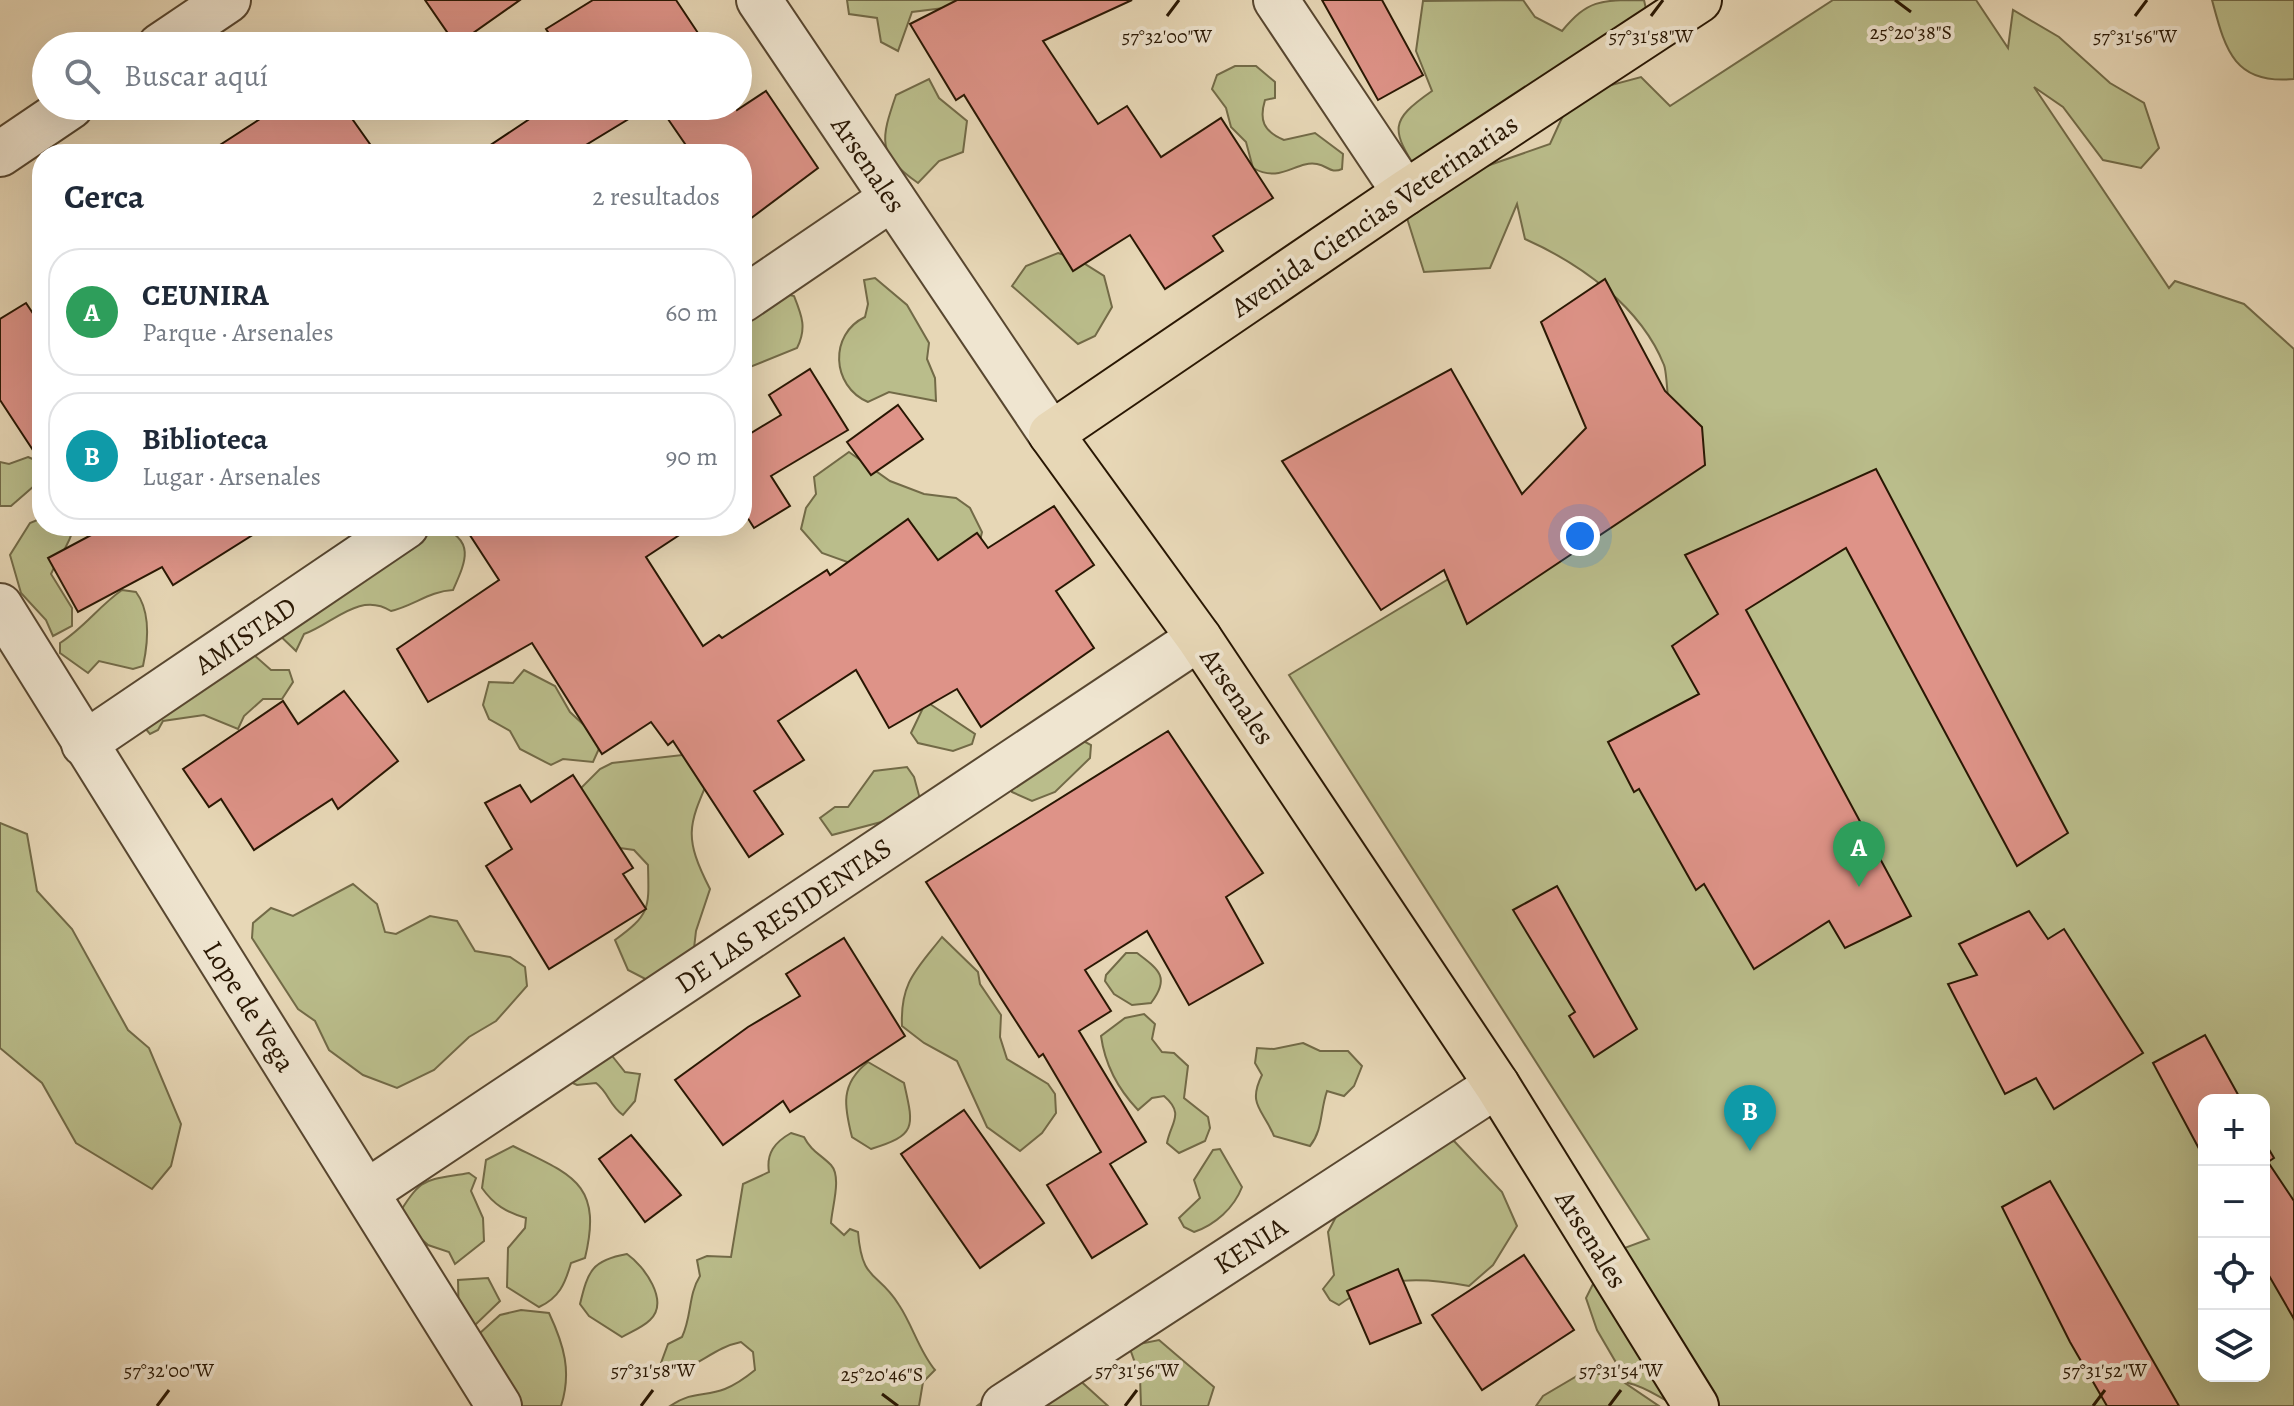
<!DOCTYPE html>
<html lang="es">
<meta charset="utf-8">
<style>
:root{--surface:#fff;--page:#f2f2f3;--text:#1f2937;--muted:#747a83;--line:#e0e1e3;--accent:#0b8043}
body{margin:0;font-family:Alegreya,serif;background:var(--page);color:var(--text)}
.controls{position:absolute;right:24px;bottom:24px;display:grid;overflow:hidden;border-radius:16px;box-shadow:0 8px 32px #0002}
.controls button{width:72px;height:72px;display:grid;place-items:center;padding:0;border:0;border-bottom:2px solid var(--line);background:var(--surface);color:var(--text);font:40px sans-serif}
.you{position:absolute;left:1580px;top:536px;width:28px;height:28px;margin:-20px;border:6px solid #fff;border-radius:50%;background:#1a73e8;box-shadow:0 0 0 12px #1a73e833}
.badge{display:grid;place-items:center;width:52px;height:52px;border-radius:50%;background:var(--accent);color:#fff;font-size:26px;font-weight:700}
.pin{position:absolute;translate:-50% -66px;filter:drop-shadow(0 2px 4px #0008)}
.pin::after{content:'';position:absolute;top:42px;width:28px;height:24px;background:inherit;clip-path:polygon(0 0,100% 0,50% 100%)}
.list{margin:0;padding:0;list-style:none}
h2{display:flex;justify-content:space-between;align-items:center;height:104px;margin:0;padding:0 32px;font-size:34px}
h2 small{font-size:26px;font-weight:400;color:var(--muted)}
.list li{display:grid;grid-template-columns:52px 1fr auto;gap:24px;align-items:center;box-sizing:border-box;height:128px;margin:0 16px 16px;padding:0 16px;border:2px solid var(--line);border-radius:32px}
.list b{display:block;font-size:30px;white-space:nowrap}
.list p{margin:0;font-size:26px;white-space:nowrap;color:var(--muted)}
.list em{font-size:26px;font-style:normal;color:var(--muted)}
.icon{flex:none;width:44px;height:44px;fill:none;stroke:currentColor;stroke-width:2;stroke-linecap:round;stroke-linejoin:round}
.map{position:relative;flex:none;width:2294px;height:1406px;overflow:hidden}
.search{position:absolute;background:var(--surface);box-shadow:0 8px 32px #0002;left:32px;top:32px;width:720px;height:88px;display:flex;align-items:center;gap:20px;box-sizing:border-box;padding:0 28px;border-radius:44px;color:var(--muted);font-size:30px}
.panel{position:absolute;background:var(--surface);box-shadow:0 8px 32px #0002;left:32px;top:144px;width:720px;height:392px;border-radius:32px}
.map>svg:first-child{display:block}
</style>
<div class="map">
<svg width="2294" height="1406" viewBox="0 0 2294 1406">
<rect width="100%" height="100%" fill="#e7d7b6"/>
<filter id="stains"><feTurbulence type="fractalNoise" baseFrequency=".0025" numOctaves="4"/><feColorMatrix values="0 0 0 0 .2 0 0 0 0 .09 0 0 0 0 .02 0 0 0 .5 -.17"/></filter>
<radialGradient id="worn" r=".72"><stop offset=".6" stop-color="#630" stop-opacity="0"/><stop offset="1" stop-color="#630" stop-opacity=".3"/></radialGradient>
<g fill="#babd8b" stroke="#726a47" stroke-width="2" fill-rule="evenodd">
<polygon points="847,0 1009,0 912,12 898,51 881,42 877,18 849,14"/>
<path d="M1523,0L1535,17L1562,31C1588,0 1599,0 1644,0L1646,9L1578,94L1641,77L1670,106L1833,0H1976L2008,48L2013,10L2059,37L2110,83L2144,103L2159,148L2141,168L2103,160L2063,107L2034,87L2169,288L2175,281L2244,304L2294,349V1406H1677C1659,1398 1647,1387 1628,1383L1597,1330L1586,1298L1602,1266L1619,1250L1649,1239L1289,675L1671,445C1669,431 1668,374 1664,365C1641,307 1581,264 1525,239L1517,204L1490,268L1424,272L1400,196L1418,172C1391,129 1389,121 1432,91L1416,51L1423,1ZM1572,96L1550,144L1481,168ZM2204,1100H2264V1376H2204Z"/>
<path d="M2212,0H2294V79C2233,85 2225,48 2212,0Z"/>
<path d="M1235,66H1256L1275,82V98L1265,100C1259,120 1263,131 1284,140L1315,133L1343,154L1342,169C1331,174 1328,166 1317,164C1296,160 1281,184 1253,168L1246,142L1231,127L1226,108L1212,89L1217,75Z"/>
<path d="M929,79L939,98L967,121L963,152L939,161L918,183C876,154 881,139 896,95Z"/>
<polygon points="1058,253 1077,259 1104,276 1112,307 1095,336 1078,344 1012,286 1026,266"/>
<path d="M875,278L907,305L929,343L927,359L935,378L936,401L889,392L868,402C831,386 829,334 865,317L868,304L864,280Z"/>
<path d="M742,284L794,296C802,316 807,328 797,348L745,369L742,368Z"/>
<polygon points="849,452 890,481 924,494 956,498 970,508 982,532 978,549 962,561 864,568 822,553 801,529 806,508 816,494 814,477"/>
<polygon points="28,457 42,463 42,479 11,506 0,506 0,462 9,464"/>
<path d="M42,518V526H74C70,545 59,556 51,574L72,608V626L53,636L46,620L21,593L10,555L30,523Z"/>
<path d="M439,526C476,540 466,561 453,590C430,591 413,606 391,611C359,591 333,624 304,634L296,651L274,630L347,546Z"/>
<path d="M122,590L136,592C151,612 148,643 143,666L133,669L99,661L88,673L60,653V643C84,628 99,606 122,590Z"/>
<polygon points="245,647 271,670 289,670 293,682 282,699 263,699 244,716 238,729 204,715 163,721 158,730 150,734 139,721"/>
<polygon points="524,670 555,686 570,712 602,742 593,762 563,759 551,765 520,749 510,731 489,719 483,705 489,682 513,683"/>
<polygon points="930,704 975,734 972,744 953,751 918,743 911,733 923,708"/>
<polygon points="1076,737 1091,745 1090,758 1055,792 1032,801 1012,792 1011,784"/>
<path d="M700,753L712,771C689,825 682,834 710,889L696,931L693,957L657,985L628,970L615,940C651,914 649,908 648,865L634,850L620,848L580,789L600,769L612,763Z"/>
<polygon points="907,767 914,777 920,799 885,821 832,835 820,818 835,807 848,807 874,771"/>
<polygon points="0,823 27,834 37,891 72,929 128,1030 149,1048 181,1124 171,1166 152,1189 76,1143 42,1083 0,1048"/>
<polygon points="353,884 377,904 385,932 396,934 430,916 457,921 475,951 510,957 525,967 527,986 496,1021 469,1037 434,1070 397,1088 363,1075 329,1050 315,1021 298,1009 252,938 253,923 271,908 293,916"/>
<path d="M942,937L978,972L980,984L1001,1015L1000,1037L1007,1059L1048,1084L1055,1094L1056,1113L1042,1133L1020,1151L987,1127L957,1061L924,1043L902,1026C900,982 917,969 942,937Z"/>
<path d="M1126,953H1137C1158,969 1171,977 1151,1003L1132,1005L1114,994L1105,981L1106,975Z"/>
<path d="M1144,1014L1155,1024L1152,1039L1162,1052L1174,1053L1188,1066L1184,1098L1208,1117L1210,1128L1205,1141L1179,1153L1167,1143C1171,1122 1185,1114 1164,1096L1152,1098L1138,1110C1117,1088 1105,1065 1101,1036L1125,1018Z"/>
<path d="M1303,1043L1320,1051H1348L1362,1066L1354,1086L1344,1096L1327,1091C1320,1111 1323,1130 1310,1146L1274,1136C1263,1109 1247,1105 1262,1075L1255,1063L1257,1048L1274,1049Z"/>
<path d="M609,1052L625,1072L640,1074L635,1101L623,1115C609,1105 609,1093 596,1083L577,1085L566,1080Z"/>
<path d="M868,1062L904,1083C914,1127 917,1135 871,1149L852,1137C844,1106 840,1084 868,1062Z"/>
<path d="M791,1133L804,1137C811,1151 820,1154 831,1165C842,1177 832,1207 831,1223L844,1235L850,1229L858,1232C862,1283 878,1271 899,1305C913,1326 919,1351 935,1370L923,1382L919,1406H670C703,1384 711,1406 755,1370L753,1352L741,1342C716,1347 701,1364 677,1372L661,1363L668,1344L682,1337C692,1316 688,1295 700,1276L697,1260L707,1256L731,1257L743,1184L769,1172C766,1153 775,1142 791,1133Z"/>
<path d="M1454,1141L1502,1192L1517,1226L1493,1265L1469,1286C1422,1277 1380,1275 1339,1305L1330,1300L1323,1289L1334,1275L1328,1232L1338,1213L1428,1144Z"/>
<path d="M513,1146C572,1175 603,1183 585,1258L571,1263C565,1284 559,1298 539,1307L507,1287L508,1248L525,1228L526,1218C506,1212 494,1205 482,1188L486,1160Z"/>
<path d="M1220,1149L1242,1187C1234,1208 1215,1225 1194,1232L1184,1227L1179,1218L1200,1198L1194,1180L1213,1150Z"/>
<path d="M469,1173L476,1178L471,1191L483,1218L484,1241L455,1264L449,1252L428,1245L397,1217C421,1176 424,1181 469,1173Z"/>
<path d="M627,1254C644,1266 670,1301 650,1320C643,1327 631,1332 622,1337L589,1316L580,1304C588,1271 592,1260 627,1254Z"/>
<polygon points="488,1278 500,1301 472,1328 459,1325 458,1280"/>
<path d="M521,1310L549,1313C564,1345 572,1372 561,1406H487L470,1342L500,1315Z"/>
<polygon points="1159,1340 1214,1387 1208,1406 1141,1406 1140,1377 1129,1346"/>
<polygon points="1582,1373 1613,1375 1659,1406 1536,1406 1543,1396"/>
<polygon points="1075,1376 1108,1406 977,1406 985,1400"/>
</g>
<g fill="#de9388" stroke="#291703" stroke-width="2">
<polygon points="425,0 520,0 456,45"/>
<polygon points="593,0 676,0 702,39 695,46 557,46 546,29"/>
<polygon points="957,0 1132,0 1043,41 1098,124 1127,106 1161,157 1221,118 1273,198 1213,236 1223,251 1165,289 1130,235 1073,271 964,95 956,100 910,24"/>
<polygon points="1322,0 1382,0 1423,75 1378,100"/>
<polygon points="766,91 818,168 742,225 742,154 692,154 659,106 654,109 652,106 735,106 737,110"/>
<polygon points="280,106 343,106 377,154 206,154"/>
<polygon points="549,106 650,106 571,154 477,154"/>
<polygon points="1605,279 1665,391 1702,427 1705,465 1467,624 1444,570 1381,610 1282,461 1451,369 1522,494 1586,428 1541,322"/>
<polygon points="26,303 42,327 42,464 0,400 0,319"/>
<polygon points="810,369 848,430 771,476 790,506 754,528 742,509 742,429 746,436 781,415 769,395"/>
<polygon points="898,405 923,439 871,475 847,442"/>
<polygon points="1876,469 2068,833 2017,866 1846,548 1746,610 1911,916 1845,948 1829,921 1754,969 1704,884 1696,890 1639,789 1634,792 1608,742 1699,694 1672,646 1718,614 1685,555"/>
<polygon points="1054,506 1094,565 1056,591 1094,648 981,727 957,689 889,728 856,670 778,721 804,760 754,791 783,834 749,857 673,741 668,745 651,722 602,754 532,643 428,702 397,649 499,580 464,526 693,526 646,557 703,646 719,635 722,638 827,570 830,575 908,519 938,560 977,533 988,548"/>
<polygon points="108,526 267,526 173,585 162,567 78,612 48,558"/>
<polygon points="344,691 398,761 338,809 332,799 254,850 221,799 209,807 183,769 283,701 298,724"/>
<polygon points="1168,731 1263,873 1226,897 1263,963 1189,1005 1147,931 1085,970 1111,1011 1079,1031 1146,1142 1110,1164 1147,1224 1092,1258 1047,1185 1101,1152 1043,1054 1039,1057 926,882"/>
<polygon points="573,775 633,868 623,874 646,909 549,969 486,866 512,849 485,803 520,785 531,802"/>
<polygon points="1557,886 1637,1029 1594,1057 1569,1016 1575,1012 1513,910"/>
<polygon points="2029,911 2048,939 2064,929 2143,1053 2054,1109 2036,1078 2005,1094 1948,984 1977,975 1959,944"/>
<polygon points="844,938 905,1036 790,1112 783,1101 723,1145 675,1080 748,1027 800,996 786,974"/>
<polygon points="2205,1035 2241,1100 2204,1100 2204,1158 2153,1063"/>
<polygon points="964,1110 1044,1223 980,1268 901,1154"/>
<polygon points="631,1135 681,1195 645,1222 599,1159"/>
<polygon points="2264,1141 2274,1158 2268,1162 2294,1201 2294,1319 2264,1267"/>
<polygon points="2050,1181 2117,1298 2179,1406 2107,1406 2070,1342 2002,1207"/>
<polygon points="1524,1255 1574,1330 1482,1390 1432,1315"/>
<polygon points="1398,1269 1421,1323 1370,1344 1347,1291"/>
</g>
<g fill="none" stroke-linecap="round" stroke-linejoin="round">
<defs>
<g id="minor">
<polyline points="759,0 1051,434"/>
<polyline points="1276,0 1405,193"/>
<polyline points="160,46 228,0"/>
<polyline points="0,154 71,106"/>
<polyline points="742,300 892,198"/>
<polyline points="0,606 499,1406"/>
<polyline points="84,744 406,526"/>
<polyline points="367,1192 1199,638"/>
<polyline points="1004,1406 1497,1085"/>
</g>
<polyline id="major" points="1696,1406 1497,1085 1199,638 1051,434 1405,193 1699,0"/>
</defs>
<use href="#minor" stroke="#584730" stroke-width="48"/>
<use href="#major" stroke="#291703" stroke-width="48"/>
<use href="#minor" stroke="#efe5d0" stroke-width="44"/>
<use href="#major" stroke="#e7d7b6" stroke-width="44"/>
</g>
<path fill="none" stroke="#291703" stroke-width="3" d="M1895,0L1911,12M1167,16L1179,0M1651,16L1663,0M2135,16L2147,0M882,1394L898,1406M157,1406L169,1390M641,1406L653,1390M1125,1406L1137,1390M1609,1406L1621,1390M2093,1406L2105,1390"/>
<g text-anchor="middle" stroke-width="8" stroke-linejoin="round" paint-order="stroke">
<g font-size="28" fill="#291703" stroke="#efe5d0">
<text transform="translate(869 164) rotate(56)" y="10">Arsenales</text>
<text transform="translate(1374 215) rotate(-34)" y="10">Avenida Ciencias Veterinarias</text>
<text transform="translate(245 635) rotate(-34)" y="10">AMISTAD</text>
<text transform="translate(1238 696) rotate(56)" y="10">Arsenales</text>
<text transform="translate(783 915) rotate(-34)" y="10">DE LAS RESIDENTAS</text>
<text transform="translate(250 1006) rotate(58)" y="10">Lope de Vega</text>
<text transform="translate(1592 1239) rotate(58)" y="10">Arsenales</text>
<text transform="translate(1250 1245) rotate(-33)" y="10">KENIA</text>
</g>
</g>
<g font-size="20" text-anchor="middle" fill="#291703" stroke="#efe5d0" stroke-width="8" stroke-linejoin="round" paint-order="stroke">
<text x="1911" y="39">25°20'38"S</text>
<text x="1167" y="43">57°32'00"W</text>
<text x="1651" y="43">57°31'58"W</text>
<text x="2135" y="43">57°31'56"W</text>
<text x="169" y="1377">57°32'00"W</text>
<text x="653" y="1377">57°31'58"W</text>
<text x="1137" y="1377">57°31'56"W</text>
<text x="1621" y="1377">57°31'54"W</text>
<text x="2105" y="1377">57°31'52"W</text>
<text x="882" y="1381">25°20'46"S</text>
</g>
<rect width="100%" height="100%" filter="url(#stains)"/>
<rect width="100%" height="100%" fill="url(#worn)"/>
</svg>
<div class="controls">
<button>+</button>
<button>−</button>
<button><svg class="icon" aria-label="locate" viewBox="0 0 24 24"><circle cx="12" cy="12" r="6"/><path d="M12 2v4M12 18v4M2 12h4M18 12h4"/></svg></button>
<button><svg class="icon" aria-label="layers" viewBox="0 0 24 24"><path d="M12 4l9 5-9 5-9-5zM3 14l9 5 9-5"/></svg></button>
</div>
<div class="you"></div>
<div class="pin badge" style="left:1859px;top:887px;background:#2e9e5b">A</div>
<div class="pin badge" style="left:1750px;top:1151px;background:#0f9aa8">B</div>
<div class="search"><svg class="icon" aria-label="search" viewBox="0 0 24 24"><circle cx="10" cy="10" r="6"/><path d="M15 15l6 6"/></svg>Buscar aquí</div>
<section class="panel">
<h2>Cerca<small>2 resultados</small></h2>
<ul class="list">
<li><span class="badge" style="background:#2e9e5b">A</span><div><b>CEUNIRA</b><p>Parque · Arsenales</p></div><em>60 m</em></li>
<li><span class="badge" style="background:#0f9aa8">B</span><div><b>Biblioteca</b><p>Lugar · Arsenales</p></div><em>90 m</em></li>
</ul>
</section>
</div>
